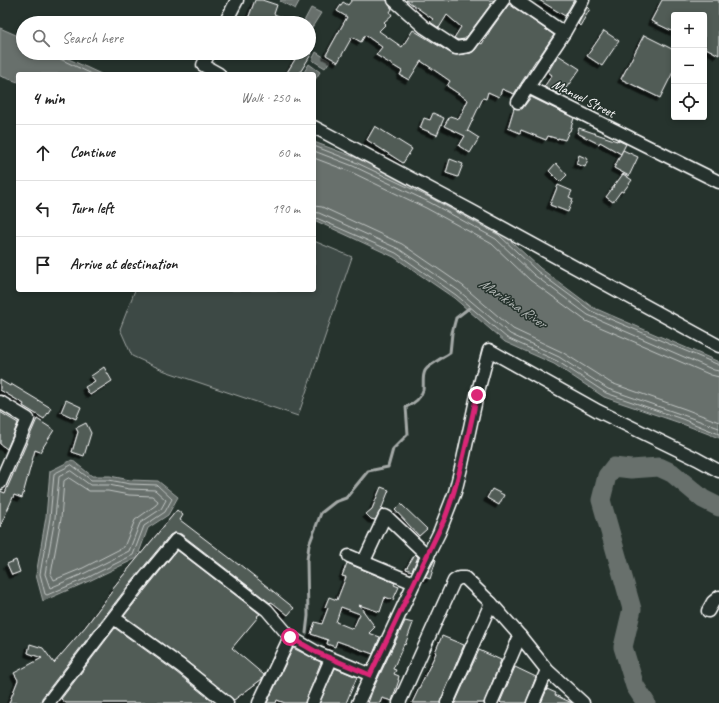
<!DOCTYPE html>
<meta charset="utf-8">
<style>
:root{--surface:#fff;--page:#f2f2f2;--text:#222;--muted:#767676;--line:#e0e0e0}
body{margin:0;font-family:Caveat,sans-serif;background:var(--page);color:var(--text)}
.controls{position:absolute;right:12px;top:12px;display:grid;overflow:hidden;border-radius:4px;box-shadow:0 2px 6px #0003}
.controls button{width:36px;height:36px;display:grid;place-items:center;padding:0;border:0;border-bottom:1px solid var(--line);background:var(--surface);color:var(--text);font:20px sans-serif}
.stop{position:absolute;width:12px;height:12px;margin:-9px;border:3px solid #db2777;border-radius:50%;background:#fff}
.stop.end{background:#db2777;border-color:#fff;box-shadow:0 1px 4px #0008}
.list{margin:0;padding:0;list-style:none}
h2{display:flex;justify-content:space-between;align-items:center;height:52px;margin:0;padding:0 16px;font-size:17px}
h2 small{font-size:13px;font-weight:400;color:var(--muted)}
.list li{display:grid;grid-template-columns:26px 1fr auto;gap:12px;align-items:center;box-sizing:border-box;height:56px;padding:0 16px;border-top:1px solid var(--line)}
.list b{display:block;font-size:15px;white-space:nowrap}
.list em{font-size:13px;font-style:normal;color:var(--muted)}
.icon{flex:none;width:22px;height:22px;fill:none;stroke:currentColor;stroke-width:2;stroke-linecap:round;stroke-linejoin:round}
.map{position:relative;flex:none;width:719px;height:703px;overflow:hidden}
.search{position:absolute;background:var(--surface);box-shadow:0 2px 6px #0003;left:16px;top:16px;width:300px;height:44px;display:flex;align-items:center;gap:10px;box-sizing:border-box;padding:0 14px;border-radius:22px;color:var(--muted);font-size:15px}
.panel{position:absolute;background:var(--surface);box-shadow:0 2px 6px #0003;left:16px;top:72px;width:300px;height:220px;border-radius:4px}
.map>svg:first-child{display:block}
</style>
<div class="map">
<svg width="719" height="703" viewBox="0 0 719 703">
<defs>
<filter id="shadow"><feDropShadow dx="-3.5" dy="3.5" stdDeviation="0" flood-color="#0009"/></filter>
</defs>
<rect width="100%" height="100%" fill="#26332d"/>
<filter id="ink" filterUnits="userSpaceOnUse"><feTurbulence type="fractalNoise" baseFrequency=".025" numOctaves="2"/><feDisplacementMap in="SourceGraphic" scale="8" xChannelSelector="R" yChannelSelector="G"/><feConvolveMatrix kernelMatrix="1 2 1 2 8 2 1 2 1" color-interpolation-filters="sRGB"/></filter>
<g filter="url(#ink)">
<polygon fill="#3e4944" stroke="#9ea4a2" points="314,241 352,257 298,416 165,371 132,356 120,329 135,290 314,290"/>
<g fill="#67706c" stroke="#a4a9a7">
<polygon points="281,0 300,0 295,9 280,1"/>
<polygon points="311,8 321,13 311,29 309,28 309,23 303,23"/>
<polygon points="0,28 23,38 23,53 56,53 101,74 18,74 18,82 0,76"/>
<polygon points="316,52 330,61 325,68 312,60"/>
<polygon points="309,64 320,72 315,80 314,79 314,74 307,74 304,72"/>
<polygon points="314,142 357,158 433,194 501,232 540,268 592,307 719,362 719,438 680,423 604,397 554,364 505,342 454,298 394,257 314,220"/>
<polygon points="72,460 92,476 110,476 130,480 158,481 178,497 168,515 148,528 137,558 89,581 43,601 36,575 46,517 50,471"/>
</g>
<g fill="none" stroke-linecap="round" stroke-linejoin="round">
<g stroke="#c2c6c4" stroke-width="1">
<polyline points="56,53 56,56 58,58 92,74"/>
<polyline points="314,146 355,162 431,198 499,235 537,271 591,311 719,365"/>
<polyline points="314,151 353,166 429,202 496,239 534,275 588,315 714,370 719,371"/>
<polyline points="314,158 351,172 426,208 492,244 530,280 586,321 711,375 719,377"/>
<polyline points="314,206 322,207 402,244 463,286 513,329 562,352 611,383 685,409 719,422"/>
<polyline points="314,212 319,213 399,249 459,291 510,334 559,357 608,389 683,415 719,428"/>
<polyline points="314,217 396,253 456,295 507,338 557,361 606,393 682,419 719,434"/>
<polygon points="72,465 91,480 109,480 130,484 157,485 172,499 165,512 144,526 133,555 87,578 47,595 45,594 40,574 50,518 54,474"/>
<polygon points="71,471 90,485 109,485 129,489 155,490 166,500 161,509 140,523 129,551 85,573 50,588 45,574 55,518 59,477"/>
<polygon points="69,478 89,491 108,491 129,495 152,496 158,501 156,505 135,520 124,547 83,568 54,580 51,574 61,519 64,481"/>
</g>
<path stroke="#a4a9a7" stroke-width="3" d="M306,633L308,616L307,560L309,545L321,513L335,502L346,498L368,471L388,467L393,449L408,434L406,407C413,404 421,398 423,390C424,383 422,377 425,371C428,365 444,357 450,353L452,333L456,318L469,308"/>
<polyline stroke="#67706c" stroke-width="19" points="646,703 635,686 623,647 632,609 601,500 607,476 614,467 631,469 659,467 672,473 703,499 719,507"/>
</g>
<g fill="#515c57" stroke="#fff" fill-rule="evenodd" filter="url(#shadow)">
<polygon points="255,0 262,0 277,5 274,14 296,23 248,23 250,16 249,16"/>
<polygon points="352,0 387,0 389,5 392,9 390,12 392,15 384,22 386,24 379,31 402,47 413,30 452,54 457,55 471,53 475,50 480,43 482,44 491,29 509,4 554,35 537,60 536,60 514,94 502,89 499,97 488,92 486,99 483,98 467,132 468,131 479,138 470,153 459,146 465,136 444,126 450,116 459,119 468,100 447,86 450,81 421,61 409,80 400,75 402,71 376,55 382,47 365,35 361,42 352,37 338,62 326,55 347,17 337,11 343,2 348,5"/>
<polygon points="406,0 494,0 465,39 458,40 454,38 461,27 447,15 439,28 430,22 433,19"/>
<polygon points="539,0 574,0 565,16"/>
<polygon points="662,0 719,0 719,55 704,47 704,15 674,15 674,32 651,21"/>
<polygon points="587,7 590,9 580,26 578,24"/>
<polygon points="604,31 619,41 602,66 587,56"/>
<polygon points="644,35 674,50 674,70 660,98 621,79"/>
<polygon points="299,53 312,53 299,74 286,74"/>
<polygon points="558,55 580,69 561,95 544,87 552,75 548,72"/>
<polygon points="531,97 574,118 570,131 569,131 565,140 558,138 558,139 548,136 546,140 521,130 520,133 508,128 514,108 522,109"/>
<polygon points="433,113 444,118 437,135 420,128 424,118 430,120"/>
<polygon points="375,126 412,149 403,163 367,140"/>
<polygon points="579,128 617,141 617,140 626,144 621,154 600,142 599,144 577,133"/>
<polygon points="623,150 638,157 629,176 614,168"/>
<polygon points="579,155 588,159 585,167 576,164"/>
<polygon points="450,159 463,164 458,177 446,173"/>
<polygon points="556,163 567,175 560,182 549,171"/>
<polygon points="623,174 632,180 623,192 621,191 613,202 606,197"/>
<polygon points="558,185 572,191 569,197 573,199 568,212 550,205"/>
<polygon points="104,367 112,381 90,395 85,387 95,381 91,376"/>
<polygon points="0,380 10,386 11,384 51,408 44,419 23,406 24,404 0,390"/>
<polygon points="66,400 81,407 76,419 61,412"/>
<polygon points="0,412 18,423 7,449 0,444"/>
<polygon points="37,419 54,430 40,452 35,450 22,498 14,495 0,527 0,491 5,493"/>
<polygon points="86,423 91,433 84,456 72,452 78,432 76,428"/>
<polygon points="381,487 389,490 381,510 375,520 371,519 366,514 372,509"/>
<polygon points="492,489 504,495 499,505 487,498"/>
<polygon points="401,504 427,529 419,536 395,510"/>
<polygon points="177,510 183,515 180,520 239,565 239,564 294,608 288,615 273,603 271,602 270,603 181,534 174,533 170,535 131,582 42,698 41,703 9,703 18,680 14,673 42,658 28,653 30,644 43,648 54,663 86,626 113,590 112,589"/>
<polygon points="177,550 260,614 257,616 258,617 232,648 264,675 262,679 234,700 185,660 124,616"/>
<polygon points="415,554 418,557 412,571 406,569"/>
<polygon points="435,559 436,560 430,579 425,577"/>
<polygon points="16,560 20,572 12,575 7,564"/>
<path d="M347,563L395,583L394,585L399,587L393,600L385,597L380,612L359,605L375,627L369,633L380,637L373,654L337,641L335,647L327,644L328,640L311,634L315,622L322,624L328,608L325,607L329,597L337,600L346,577L342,576ZM341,607L360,614L353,629L336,622Z"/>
<polygon points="405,621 413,623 405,645 404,644 393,669 396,670 394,674 399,676 398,680 399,680 392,701 382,698 380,703 368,703 373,689"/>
<polygon points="115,628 176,672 212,701 211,703 66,703 61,699"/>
<polygon points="442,636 464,645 440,703 412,703 436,653 435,652"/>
<polygon points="293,648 321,662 305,703 285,703 277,700 276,703 267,703"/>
<polygon points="479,650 501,660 484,703 455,703"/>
<polygon points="515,667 536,677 526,703 501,703 500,702"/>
<polygon points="335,668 357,677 346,703 322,703 320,702"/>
<polygon points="547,689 556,693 555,695 572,703 541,703"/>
</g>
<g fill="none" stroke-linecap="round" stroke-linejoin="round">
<defs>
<g id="street">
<polyline points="394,0 424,27 456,48 469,46 503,0"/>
<polyline points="516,0 564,33"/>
<polyline points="225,23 237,0"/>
<polyline points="209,53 203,65 219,74"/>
<polyline points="528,87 719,182"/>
<polyline points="518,102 564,33 583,0"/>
<polyline points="314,127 470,210 719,346"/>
<polyline points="0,402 28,419 0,483"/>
<polyline points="349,556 414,583"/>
<polyline points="364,561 385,516 387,517 428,556"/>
<polyline points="708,611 713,602 719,597"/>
<polyline points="114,618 181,666 227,703"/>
<polyline points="48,703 137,587 176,540 267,610 290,637 318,653 371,675"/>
<polyline points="259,703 290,637"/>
<polyline points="312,703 331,659"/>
<polyline points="358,703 414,583 439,533 455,492 462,464 477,395 489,350 598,411 697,459 719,471"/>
<polyline points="399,703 454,581 459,578 465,578 491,603 520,636 547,670 583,703"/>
<polyline points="447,703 491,603"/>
<polyline points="491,703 520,636"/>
<polyline points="533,703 547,670"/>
</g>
</defs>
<use href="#street" stroke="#fff" stroke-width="15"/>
<use href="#street" stroke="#26332d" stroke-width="12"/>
</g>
</g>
<g fill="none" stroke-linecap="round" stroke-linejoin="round" filter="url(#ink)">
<path stroke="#db2777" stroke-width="5" d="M290,637L318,653L370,675L445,518C460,478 468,436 477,395"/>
</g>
<g text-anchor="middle" stroke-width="3" stroke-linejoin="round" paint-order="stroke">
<g font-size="14" fill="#fff" stroke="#26332d">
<text transform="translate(584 98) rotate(27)" y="5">Manuel Street</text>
</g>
<g font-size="15" font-style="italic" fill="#b3b8b6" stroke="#26332d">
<text transform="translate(513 303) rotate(34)" y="5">Marikina River</text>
</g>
</g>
</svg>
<div class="controls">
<button>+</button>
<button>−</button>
<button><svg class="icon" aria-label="locate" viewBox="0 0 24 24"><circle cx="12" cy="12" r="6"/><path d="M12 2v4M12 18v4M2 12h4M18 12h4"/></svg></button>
</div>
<div class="stop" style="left:290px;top:637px"></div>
<div class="stop end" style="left:477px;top:395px"></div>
<div class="search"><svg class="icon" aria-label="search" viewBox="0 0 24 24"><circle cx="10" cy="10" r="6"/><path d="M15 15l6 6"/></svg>Search here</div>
<section class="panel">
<h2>4 min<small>Walk · 250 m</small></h2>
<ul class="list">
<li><svg class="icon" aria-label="ahead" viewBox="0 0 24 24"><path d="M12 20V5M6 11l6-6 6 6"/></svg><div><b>Continue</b></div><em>60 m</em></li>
<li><svg class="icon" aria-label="left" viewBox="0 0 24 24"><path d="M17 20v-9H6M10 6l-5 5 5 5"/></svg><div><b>Turn left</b></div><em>190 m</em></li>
<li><svg class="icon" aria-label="arrive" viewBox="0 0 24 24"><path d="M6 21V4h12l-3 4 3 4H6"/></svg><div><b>Arrive at destination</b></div></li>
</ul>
</section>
</div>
